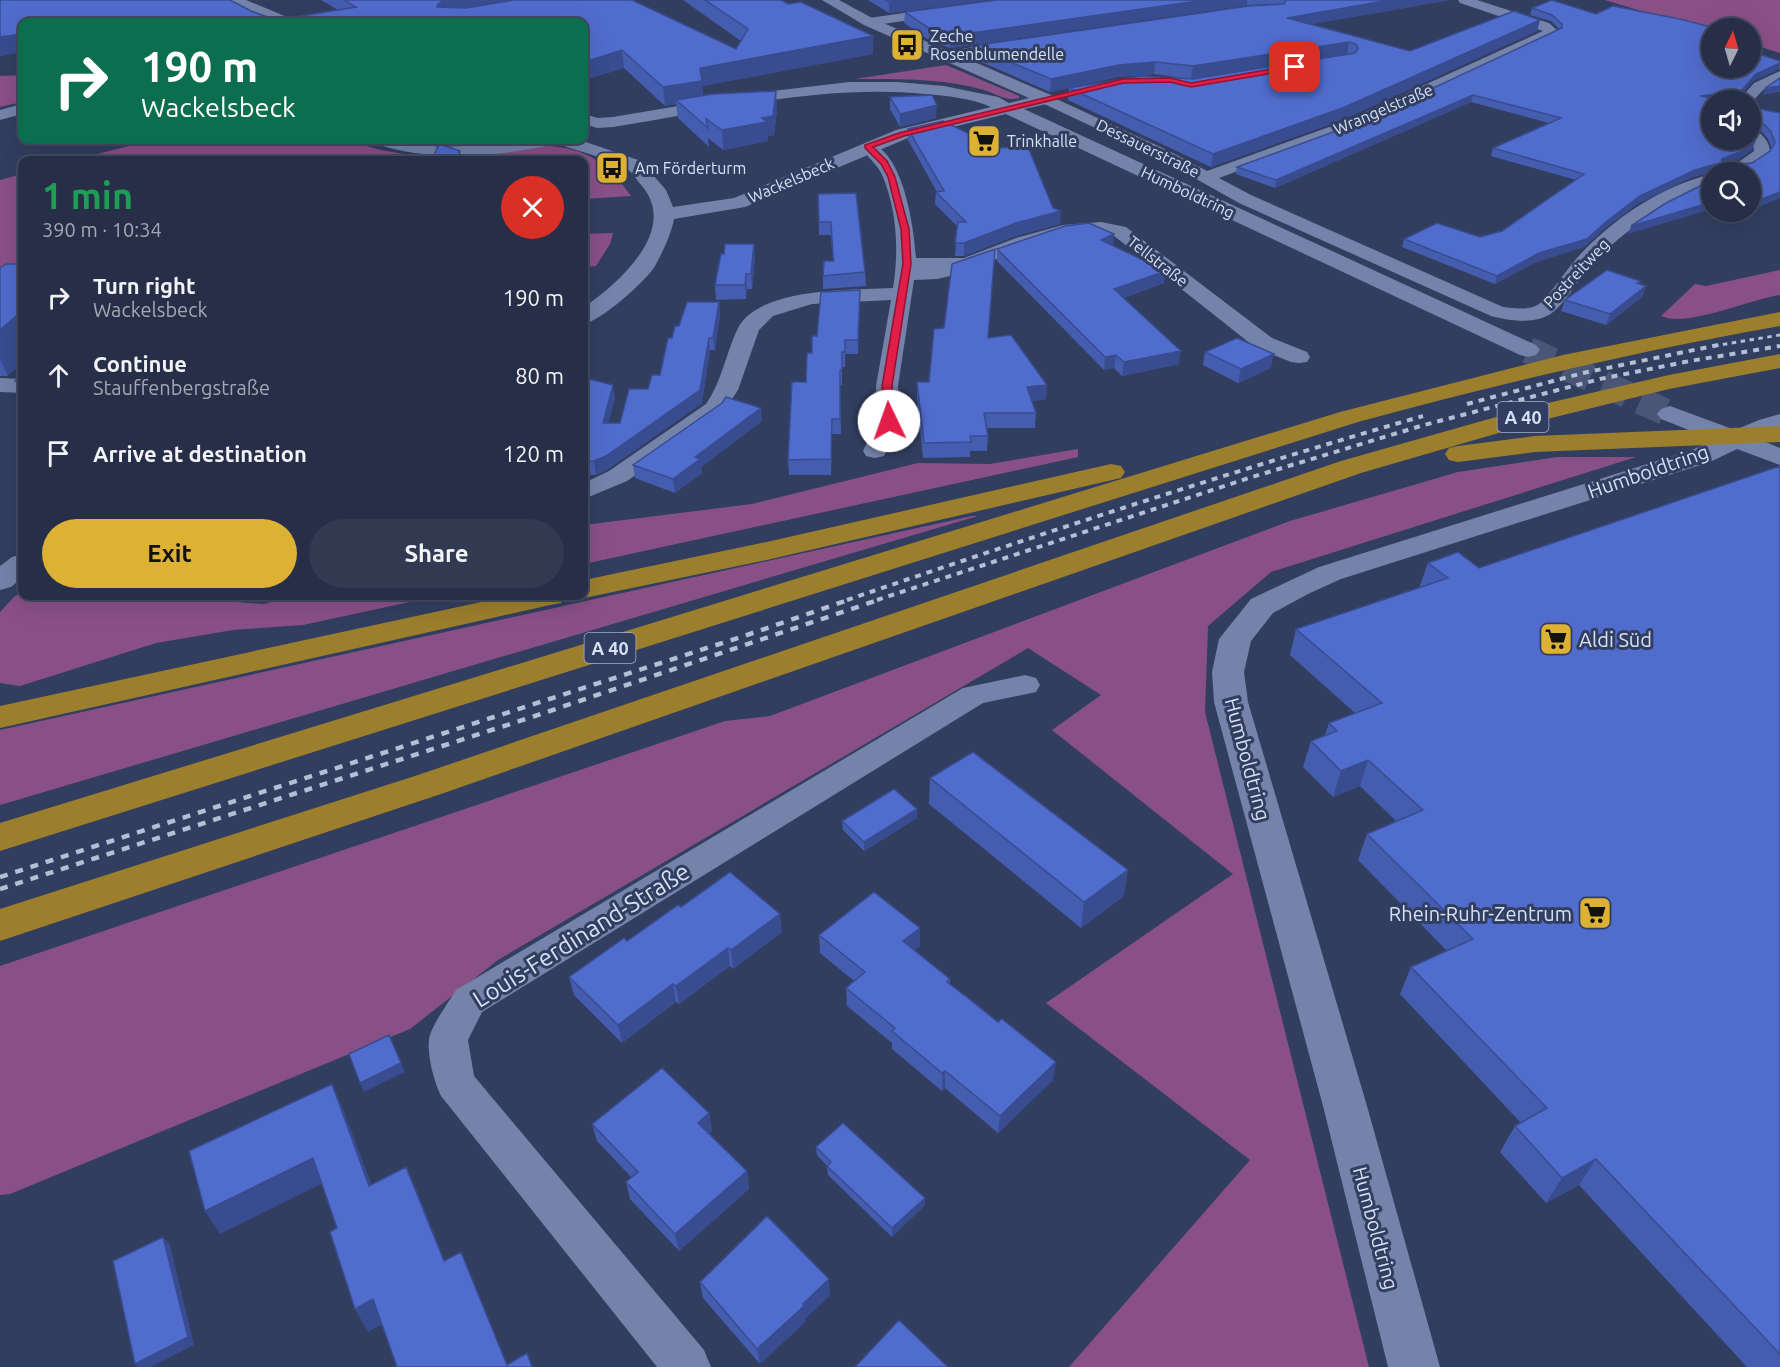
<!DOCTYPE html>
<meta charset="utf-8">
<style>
:root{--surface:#262e48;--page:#323a52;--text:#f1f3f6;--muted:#a4a8b4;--line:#424a60;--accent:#ddb133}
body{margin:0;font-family:Ubuntu,sans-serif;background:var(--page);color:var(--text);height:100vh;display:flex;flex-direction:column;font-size:22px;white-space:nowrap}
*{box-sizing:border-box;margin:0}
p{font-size:20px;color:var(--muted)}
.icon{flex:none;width:33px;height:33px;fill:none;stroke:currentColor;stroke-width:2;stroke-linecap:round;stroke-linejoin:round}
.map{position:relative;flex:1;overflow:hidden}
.side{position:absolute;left:18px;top:156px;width:570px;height:444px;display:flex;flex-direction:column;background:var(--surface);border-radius:12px;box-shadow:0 6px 24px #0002,0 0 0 2px var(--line)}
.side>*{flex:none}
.guide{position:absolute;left:18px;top:18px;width:570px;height:126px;border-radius:12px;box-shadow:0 6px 24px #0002,0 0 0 2px var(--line);background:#0b6e4f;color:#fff;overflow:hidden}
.needle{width:39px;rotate:5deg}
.tools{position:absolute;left:1701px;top:18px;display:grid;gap:12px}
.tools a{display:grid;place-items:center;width:60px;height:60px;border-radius:50%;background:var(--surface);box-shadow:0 6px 24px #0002,0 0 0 2px var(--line);font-size:30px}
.pin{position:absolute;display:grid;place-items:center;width:51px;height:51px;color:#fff;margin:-26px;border-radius:12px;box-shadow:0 3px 9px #0006}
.me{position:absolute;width:66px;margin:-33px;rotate:357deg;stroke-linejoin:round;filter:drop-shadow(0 0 4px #0008)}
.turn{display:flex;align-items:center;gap:21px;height:126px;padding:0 24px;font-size:27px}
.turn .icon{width:78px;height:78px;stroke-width:2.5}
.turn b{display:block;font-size:42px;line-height:51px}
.round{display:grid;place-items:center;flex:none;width:63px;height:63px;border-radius:32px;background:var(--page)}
.summary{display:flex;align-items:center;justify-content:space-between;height:102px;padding:0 24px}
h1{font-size:36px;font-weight:600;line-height:45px;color:#1e9e55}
.action{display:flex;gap:12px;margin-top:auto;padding:12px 24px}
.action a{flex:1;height:69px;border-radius:36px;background:var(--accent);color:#111;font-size:24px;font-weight:600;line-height:69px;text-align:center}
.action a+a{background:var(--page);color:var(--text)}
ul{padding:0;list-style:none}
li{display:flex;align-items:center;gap:18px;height:78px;padding:0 24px}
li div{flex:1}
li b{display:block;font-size:22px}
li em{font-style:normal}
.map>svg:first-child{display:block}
</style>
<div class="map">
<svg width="1780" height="1367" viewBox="0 0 1780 1367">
<rect width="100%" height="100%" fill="#323e60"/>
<path fill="#895086" d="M1605,0H1780V53L1751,44L1750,28H1712L1711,32Z
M946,65L1019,96V98C1006,102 997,94 984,90C943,78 898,79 855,79Z
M22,75V102L0,107V76Z
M153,140C173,140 177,145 198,140H350C374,151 398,152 424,158L425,160H73Z
M547,146C587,148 609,164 631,196L584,199V160H446L467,155Z
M22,174V273H0V180Z
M613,233L610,244L596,266L584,267V234Z
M1780,270V295C1750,299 1687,328 1661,316L1695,284L1706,286Z
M1078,449V457L584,564V525L752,504L918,463L990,464Z
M1557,457H1636L1271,572L1208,626L1205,712L1369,1367H1069L1250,1160L1046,1003L1233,874L1052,730L1101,695L1028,648L498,960L410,1029L10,1194L0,1195V966L725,721L770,716L1290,521L1458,472Z
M972,516H978L0,805V730Z
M22,593V596H157L263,604L296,596H438L303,625L233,630L156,643L20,686L0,683V612L15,596Z"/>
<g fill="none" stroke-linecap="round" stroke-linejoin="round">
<path stroke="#4b5676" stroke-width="27" stroke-dasharray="27 14" stroke-linecap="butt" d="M1528,350L1670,414"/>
<path fill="#7483aa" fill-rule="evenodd" d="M1458,0H1477L1549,23L1559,32L1355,128L1219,178L1251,195L1503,307C1514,308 1529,311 1539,304C1552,293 1565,271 1577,258C1611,220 1661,186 1712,174V185C1666,204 1624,228 1591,266C1579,279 1566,302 1553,312C1537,325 1509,321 1491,316L1239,203L1157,157L1040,102L1037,99L1045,94L1050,96L1169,151L1207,171L1343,122L1543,31L1460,3Z
M946,7L951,8L952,11L951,14L869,26L862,22L869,18Z
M1011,42L1018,46L1016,49L946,59L939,55L946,51Z
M1780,71V81L1764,89L1751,103L1750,100H1739L1754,83Z
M22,104V114L0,120V110Z
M1750,128C1761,131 1769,141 1770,151C1757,170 1741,172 1719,172L1721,168L1740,161L1754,151L1753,145L1747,140H1750Z
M371,140H394L440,147L483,145L526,140L554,141C548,148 533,148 524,150C472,158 424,160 373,143Z
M868,142C904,151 914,228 916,258H964L1016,238L1063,225L1101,222L1126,227L1272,338L1307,352L1310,357L1307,362L1299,363L1291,362L1256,348L1113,235L1082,233L1063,236L1029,246L959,274L937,279L914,280L898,386L901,421L884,456L875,458L866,456L863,451L877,421L876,386L891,300L812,304L773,316L759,330L738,390L722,414L627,481L584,499V483L609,471L706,404C722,381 726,353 738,328C759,287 853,290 893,288C899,252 897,211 883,177C878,164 867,157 860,147Z
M0,378L22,379V393L0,392Z
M1025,675L1036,678L1040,685L1036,692L983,703L482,1012L468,1040L474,1076L704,1350L711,1367H657L441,1096C434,1082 427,1055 429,1040C430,1027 449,1002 456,990L963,688Z"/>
<path fill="#7483aa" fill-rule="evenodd" d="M227,0H246L292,19L294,22H276L229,3Z
M822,0H839L874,19L1051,95L1053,99L1051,103L1024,109L1536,345L1540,350L1536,355L1528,357L1520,355L1006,114L908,138L745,207L674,219C671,235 663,251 655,266C645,282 602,320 584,324V307C619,283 679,230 642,186C637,180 632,172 626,168C609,158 580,152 561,145L559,140H580L641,161L666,190L673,207L734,198L896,130L991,107C972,98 946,96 925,94C820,84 716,111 613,127L597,128L584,124V114L598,118L613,117L755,93L849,82H897L944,86L998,97L1009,103L1029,98L864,25Z
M1670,406L1735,430L1759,420L1780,414V430L1758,439L1780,448V465L1737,449L1710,462L1341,579L1308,594L1273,613L1251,641L1244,672L1248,702L1367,1106L1440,1367H1388L1323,1106L1214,702L1212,672L1219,639L1251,599L1319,567L1692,450L1714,440L1661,419L1657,414L1661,409Z
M22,554V578L11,587L0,590V566L12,557Z"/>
<path fill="#9c7f2d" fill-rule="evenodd" d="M1780,312V326C1638,351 1498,384 1358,422L0,851V823L1340,412L1563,355Z
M1780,354V368L1669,389L1543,420L1361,473L441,794L0,941V909L415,776L1341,461L1535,406L1669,375Z
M1780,426V442L1535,452L1458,462L1449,460L1445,454L1449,448L1458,446L1535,436Z
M1111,464L1121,466L1125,472L1121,478L771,559L584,598L573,596H584V580L771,541Z
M509,596H565L561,603L550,605L0,728V706Z"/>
<path stroke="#b4bed5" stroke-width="3" stroke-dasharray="4.5 4.5" stroke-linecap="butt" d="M1714,346L1780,335"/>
<path stroke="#b4bed5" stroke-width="4" stroke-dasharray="6 6" stroke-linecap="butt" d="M1467,404L1583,373L1723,344
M847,600C1037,535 1229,472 1423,416
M877,600L1249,478L1424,425L1600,379L1690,361L1780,346"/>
<path stroke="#b4bed5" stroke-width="4.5" stroke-dasharray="8 8" stroke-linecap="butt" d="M0,877L744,636L851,599
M0,889L535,716L881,599"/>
</g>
<path fill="#455daf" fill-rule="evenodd" d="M0,0L251,11L276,20L338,10L321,0H632L736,49L741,41L683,0H781L873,54L702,86L703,95L777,109L774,135L768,136V141L723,150L708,138L709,147L678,118L676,104L665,106L624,68L584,80V22H22V52L0,56Z
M868,0H987L889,13Z
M997,0H1450L1312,24L1410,51L1540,20L1537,31L1342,120L1211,167L1068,100L1069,88L1190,79L1154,74L1118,77L1050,92L972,58V46L1278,4L1247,5L950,48L932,42L904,23L905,12ZM1347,54H1348L1191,79Z
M1532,8L1712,68L1750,42L1759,45L1757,52H1755L1780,61V70L1779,69L1753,81L1738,98L1720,100L1752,150L1739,159L1722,166L1752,163L1770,151L1772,149L1768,139L1762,132L1751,127L1750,107L1780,113V198L1750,210V172H1713L1692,177L1637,204L1604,229L1584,247L1536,262L1495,284L1402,247L1404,239L1480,237L1502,231L1576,180L1491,156L1493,148L1549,123L1471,102L1275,188L1236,174L1237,167L1358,123L1559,29L1551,21L1530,15Z
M890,97L936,118L900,127L890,109Z
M908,129L987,148L1060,224L1015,236L964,256H955L957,226L935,204L936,192H937L908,140Z
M818,194L865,272L866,286L823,289V276L833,261L831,235H819Z
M1723,212H1737L1725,217Z
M1113,245L1164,283L1124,298L1179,364L1122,376L1114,368L1104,370L997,261V249Z
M755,258L752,289H747L746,299L716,300L715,285Z
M0,268L8,376H0Z
M1640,281L1639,284L1646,286L1642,297L1606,325L1561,311L1565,300Z
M860,290L858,354H845V367H842V385H840L841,434H832L831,475H789L788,460L806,382L812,353L817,336Z
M719,302L720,314L715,350H710L702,403L608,469L596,475H584V399L615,398L608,423H620L660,375L672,338L679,326Z
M989,338L1046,399L1032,401L1036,413L1035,428H987L988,436L987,451H970V457L923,458L917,397V382H929Z
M1205,352L1271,368L1238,383L1203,365Z
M22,374V397L15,381Z
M762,421L701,467L702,473L675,493L635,478L633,465Z
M1780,466V1367H1747L1579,1185L1546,1203L1500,1152L1515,1126L1521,1123L1400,994L1411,967L1447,951L1358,860L1367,834L1396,821L1360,786L1333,797L1303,767L1311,741L1325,735L1329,723L1355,713L1290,655L1296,629L1419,588L1428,563L1479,568Z
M930,778L1124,896L1081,928L929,804Z
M917,818L864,851L843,830L842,821Z
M681,907L782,932L733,969L730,966L679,1004L676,1002L622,1043L574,995L569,977Z
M819,935L920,946L914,950L950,979V984L1053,1080L998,1133L945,1088L942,1091L892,1049V1043L847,1006L846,988L854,981L820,953Z
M709,1113L712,1131L709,1134L747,1171L749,1189L679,1251L630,1199L626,1182L632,1178L597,1141L592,1124Z
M816,1147L925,1198L924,1206L892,1237L828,1175L827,1166L817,1155Z
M700,1282L830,1295L805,1319V1322L760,1364L703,1298Z"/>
<path fill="#384c8f" d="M444,0H542L449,16L437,7L438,4Z
M904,0H987L889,13V2Z
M1205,0H1247V5L950,48V36Z
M1390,0H1450L1285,29L1287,18Z
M1540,20L1537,31L1342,120L1211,167L1213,154Z
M22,34V52L0,56V37Z
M873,36V54L702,86L704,99L676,100V104L665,106L663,87L700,68Z
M1349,42L1347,54L1191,79L1193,66Z
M1759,45L1757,52L1750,53V47Z
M622,50L624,68L584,80V62Z
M1155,62L1154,74L1118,77L1050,92L1051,79L1119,65Z
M1780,63L1779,69L1753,81L1738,98L1716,100L1700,96L1756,74Z
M1780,86V92L1762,95L1765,88Z
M776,91L777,109L774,135L768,136V141L723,150L722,130L762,118Z
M1473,95L1471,102L1275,188L1276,180Z
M937,105L936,118L900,127V114Z
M1755,142L1752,150L1739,159L1719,167L1722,159Z
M460,151L462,160H457Z
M1716,164L1713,172L1692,177L1637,204L1604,229L1584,247L1536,262L1495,284L1497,276L1539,253L1607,221L1640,196L1695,170Z
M1780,192V198L1750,210V204Z
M1712,202V209L1628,234L1631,226Z
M1061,211L1060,224L1015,236L964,256V243L1016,223Z
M1728,212H1737L1725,217Z
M1114,234L1113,247L1101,240Z
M754,244L755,258L752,289L751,274Z
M1166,271L1164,283L1113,302L1114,289Z
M746,274L747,289L746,299L745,285Z
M1646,286L1642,297L1606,325L1610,314Z
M860,290V304L858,354V340Z
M719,302L720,314L715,350L713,338Z
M22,311V363L8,376L0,359V330Z
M709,338L710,350L702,403L608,469L596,475L594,461Z
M1181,351L1179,364L1122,376L1124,362Z
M1274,354L1271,368L1238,383L1241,369Z
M1116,355L1114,368L1104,370L1105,357Z
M613,385L615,398L605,436L603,423Z
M1047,385L1046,399L1026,402L1027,387Z
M761,408L762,421L701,467L702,473L675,493L673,479L695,457Z
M1368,760L1360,786L1333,797L1341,771Z
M917,809V818L864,851V842Z
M1128,870L1124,896L1081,928L1084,902Z
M780,914L782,932L733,969L731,950Z
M920,928V946L903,959V941Z
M728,948L730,966L679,1004L676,986Z
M673,984L676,1002L622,1043L618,1025Z
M1056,1062L1053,1080L998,1133L1000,1116Z
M401,1063L405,1072L364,1092L360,1083Z
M945,1071V1088L942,1091V1073Z
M332,1084L343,1109L381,1210L369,1186Z
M709,1113L712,1131L701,1140L698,1123Z
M313,1158L325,1182L220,1234L205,1211Z
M1596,1159L1579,1185L1546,1203L1562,1178Z
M406,1167L417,1191L454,1284L444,1261Z
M747,1171L749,1189L679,1251L675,1234Z
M925,1198L924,1206L892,1237V1228Z
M163,1237L170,1245L194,1345L151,1367H138L135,1364Z
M461,1252L471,1275L508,1367H507Z
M829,1279L830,1295L805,1319V1322L760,1364L757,1349Z
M373,1299L386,1322L368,1332L355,1309Z"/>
<path fill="#506ccc" stroke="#384c8f" stroke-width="1.5" d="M0,0H230L251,11L276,20L356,7L344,0H444L438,4L437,7L466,8L514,0H632L736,49L748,29L705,0H781L788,4L801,2L873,36L700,68L702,81L663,87L622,50L584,62V22H22V34L0,37Z
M885,0H904L889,2Z
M997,0H1205L950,36L932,30L905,12Z
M1286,0H1390L1287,18L1410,51L1514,11L1540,20L1345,107L1213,154L1069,88L1142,76L1193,79L1355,53L1358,49L1356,44L1349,42L1193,66L1155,62L1119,65L1051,79L972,46L1249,6L1284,4Z
M1552,0L1596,14L1613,6L1680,19L1715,28H1712V68H1750V51L1780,61V63L1756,74L1741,91L1700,96L1722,100H1712V140H1750V137L1755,142L1742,151L1722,159L1721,166L1752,163L1770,151L1775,143L1771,132L1765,125L1752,119L1750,131V107L1780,113V192L1750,204V172H1717L1716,164L1695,170L1640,196L1607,221L1587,239L1539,253L1497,276L1404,239L1437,223L1480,237L1502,231L1584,174L1493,148L1561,118L1473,95L1276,180L1237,167L1358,123L1562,28V24L1552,15L1532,8Z
M1750,42L1759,45L1750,47Z
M1780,78V86L1765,88Z
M776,91L773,116L762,118L767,122L722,130L706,119L708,128L676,100L713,94Z
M932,95L937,105L900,114L890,97Z
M943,121L984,141L987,148L1028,147L1053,208L1061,211L1016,223L964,243H955L958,222H966L936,192L944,191L908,129Z
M439,144L460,151L457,160H432Z
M1712,180V202L1631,226L1666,203Z
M856,193L865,272L823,276L824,261H834L833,255L831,222H819L818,194Z
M1089,223L1114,234L1101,240L1166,271L1114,289L1181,351L1124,362L1116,355L1105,357L997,249L1065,226Z
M725,244H754L751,274H746L745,285H715L721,254H724Z
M995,249L988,338L1011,335L1047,385L1027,387L1036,413H984L988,436H970L971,442L924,443L917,382H929L934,329L944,328L952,264Z
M6,264H22V293L17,297H22V311L0,330V268Z
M1607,270L1640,281L1637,283L1646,286L1610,314L1565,300Z
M860,290L858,340H845V352H842V370H840V419H832L831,459L788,460L792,382H806L807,353H812V336H817L821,292Z
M687,302H719L713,338H709L700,390L606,456L594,461L584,462V399L589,379L613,385L603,423H620L629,389H648L652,375H660L668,338H672L675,326H679Z
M1237,338L1274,354L1241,369L1205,352Z
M22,374V382L15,381Z
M726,397L761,408L695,457L700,459L673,479L633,465L722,403Z
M1780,466V1354L1596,1159L1562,1178L1515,1126L1547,1108L1411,967L1473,939L1367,834L1423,810L1368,760L1341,771L1311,741L1337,731L1329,723L1382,703L1296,629L1448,578L1428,563L1458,552L1479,568Z
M973,752L1128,870L1084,902L930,778Z
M894,789L917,809L864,842L842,821Z
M730,872L780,914L731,950L728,948L676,986L673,984L618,1025L569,977L624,938L627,941L678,905L681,907Z
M874,892L920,928L903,941L950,979L947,982L973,1002L998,1022L1002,1019L1056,1062L1000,1116L945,1071L942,1073L892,1031L895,1028L846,988L865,972L819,935Z
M389,1035L401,1063L360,1083L349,1054Z
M662,1068L709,1113L698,1123L747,1171L675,1234L626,1182L638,1172L592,1124Z
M332,1084L369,1186L406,1167L444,1261L461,1252L507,1365L527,1353L532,1367H397L373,1299L355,1309L330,1232L337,1228L313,1158L205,1211L189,1151Z
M843,1123L925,1198L892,1228L827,1166L831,1162L816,1147Z
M767,1216L829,1279L803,1304L804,1306L757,1349L700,1282Z
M163,1237L188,1337L135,1364L113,1261Z
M899,1320L948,1367H855Z"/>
<path fill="#e11d48" stroke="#92132f" stroke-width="1.5" d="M1295,65L1297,69L1191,87L1170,82L1123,83L904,136L873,147L887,161L895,177L909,229L911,264L892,386L894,421L893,423H885L882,386L903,264L901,229L888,177L881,164L865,148V145L899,133L1123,79L1170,78L1191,83Z"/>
<defs>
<g id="bus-square" transform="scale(1.725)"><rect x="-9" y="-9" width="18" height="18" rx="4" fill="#ddb133" stroke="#323e60"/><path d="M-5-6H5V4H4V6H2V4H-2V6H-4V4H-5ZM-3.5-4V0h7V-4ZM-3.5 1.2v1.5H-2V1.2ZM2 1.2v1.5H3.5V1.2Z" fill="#111"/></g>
<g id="supermarket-square" transform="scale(1.725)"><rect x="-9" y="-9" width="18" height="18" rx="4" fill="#ddb133" stroke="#323e60"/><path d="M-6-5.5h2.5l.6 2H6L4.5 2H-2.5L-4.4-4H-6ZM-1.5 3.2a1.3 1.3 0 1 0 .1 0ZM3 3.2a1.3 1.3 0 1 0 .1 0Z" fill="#111"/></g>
</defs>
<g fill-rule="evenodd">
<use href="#bus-square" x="907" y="45"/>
<use href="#supermarket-square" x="984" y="141"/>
<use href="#bus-square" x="612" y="168"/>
<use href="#supermarket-square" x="1556" y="639"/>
<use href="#supermarket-square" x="1595" y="913"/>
</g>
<g text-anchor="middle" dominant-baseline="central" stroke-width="6" stroke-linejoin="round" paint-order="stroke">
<g font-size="16" fill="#d7e0f5" stroke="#323e60" text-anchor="start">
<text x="930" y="36">Zeche<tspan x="930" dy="18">Rosenblumendelle</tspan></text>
<text x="1007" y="141">Trinkhalle</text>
<text x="635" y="168">Am Förderturm</text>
</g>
<g font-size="16" fill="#d7e0f5" stroke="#323e60">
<text transform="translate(1383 109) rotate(-23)">Wrangelstraße</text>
<text transform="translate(1148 148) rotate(26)">Dessauerstraße</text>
<text transform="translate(791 180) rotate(-23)">Wackelsbeck</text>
<text transform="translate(1188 192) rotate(25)">Humboldtring</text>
<text transform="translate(1158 261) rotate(38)">Tellstraße</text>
<text transform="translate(1576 273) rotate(-47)">Postreitweg</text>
</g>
<g fill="#323e60" stroke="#a6afc8" stroke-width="1.5">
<rect x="1497.5" y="402" width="51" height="30" rx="4.5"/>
<rect x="584.5" y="633" width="51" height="30" rx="4.5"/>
</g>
<g font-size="18" font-weight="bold" fill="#d7e0f5">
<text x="1523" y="417">A 40</text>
<text x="610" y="648">A 40</text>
</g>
<g font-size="20" fill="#d7e0f5" stroke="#323e60">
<text transform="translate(1648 471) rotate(-19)">Humboldtring</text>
<text transform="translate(1248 759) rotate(75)">Humboldtring</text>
<text transform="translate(1376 1228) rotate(75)">Humboldtring</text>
</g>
<g font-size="20" fill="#d7e0f5" stroke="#323e60" text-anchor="start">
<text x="1579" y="639">Aldi Süd</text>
<text x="1572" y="913" text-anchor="end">Rhein-Ruhr-Zentrum</text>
</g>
<g font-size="24" fill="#d7e0f5" stroke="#323e60">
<text transform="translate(581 935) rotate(-32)">Louis-Ferdinand-Straße</text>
</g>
</g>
</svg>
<div class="tools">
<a><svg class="needle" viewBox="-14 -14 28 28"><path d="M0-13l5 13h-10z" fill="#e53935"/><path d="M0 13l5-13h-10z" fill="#a4a8b4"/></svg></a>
<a><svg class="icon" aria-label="sound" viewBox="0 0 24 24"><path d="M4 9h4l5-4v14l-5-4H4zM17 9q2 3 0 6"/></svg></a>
<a><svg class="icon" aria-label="search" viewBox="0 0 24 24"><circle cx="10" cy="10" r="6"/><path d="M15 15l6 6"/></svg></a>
</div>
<div class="pin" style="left:1295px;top:67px;background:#d93025"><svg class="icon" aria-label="arrive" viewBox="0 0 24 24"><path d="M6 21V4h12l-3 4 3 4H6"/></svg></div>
<svg class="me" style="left:889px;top:421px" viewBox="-20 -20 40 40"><circle r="19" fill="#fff"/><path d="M0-13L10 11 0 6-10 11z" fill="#e11d48"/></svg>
<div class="guide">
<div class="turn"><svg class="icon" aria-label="right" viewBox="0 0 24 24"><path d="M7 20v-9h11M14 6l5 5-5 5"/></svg><div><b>190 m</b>Wackelsbeck</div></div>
</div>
<section class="side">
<div class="summary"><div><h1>1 min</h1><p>390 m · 10:34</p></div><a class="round" style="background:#d93025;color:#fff"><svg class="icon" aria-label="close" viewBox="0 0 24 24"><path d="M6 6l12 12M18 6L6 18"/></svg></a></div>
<ul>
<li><svg class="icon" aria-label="right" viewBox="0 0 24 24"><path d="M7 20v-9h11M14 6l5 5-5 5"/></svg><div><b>Turn right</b><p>Wackelsbeck</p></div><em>190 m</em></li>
<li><svg class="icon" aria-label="ahead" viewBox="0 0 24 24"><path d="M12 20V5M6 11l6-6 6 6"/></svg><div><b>Continue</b><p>Stauffenbergstraße</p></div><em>80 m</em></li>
<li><svg class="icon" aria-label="arrive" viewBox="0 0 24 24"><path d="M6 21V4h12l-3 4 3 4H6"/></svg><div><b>Arrive at destination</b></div><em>120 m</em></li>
</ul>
<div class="action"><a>Exit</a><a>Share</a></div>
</section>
</div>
